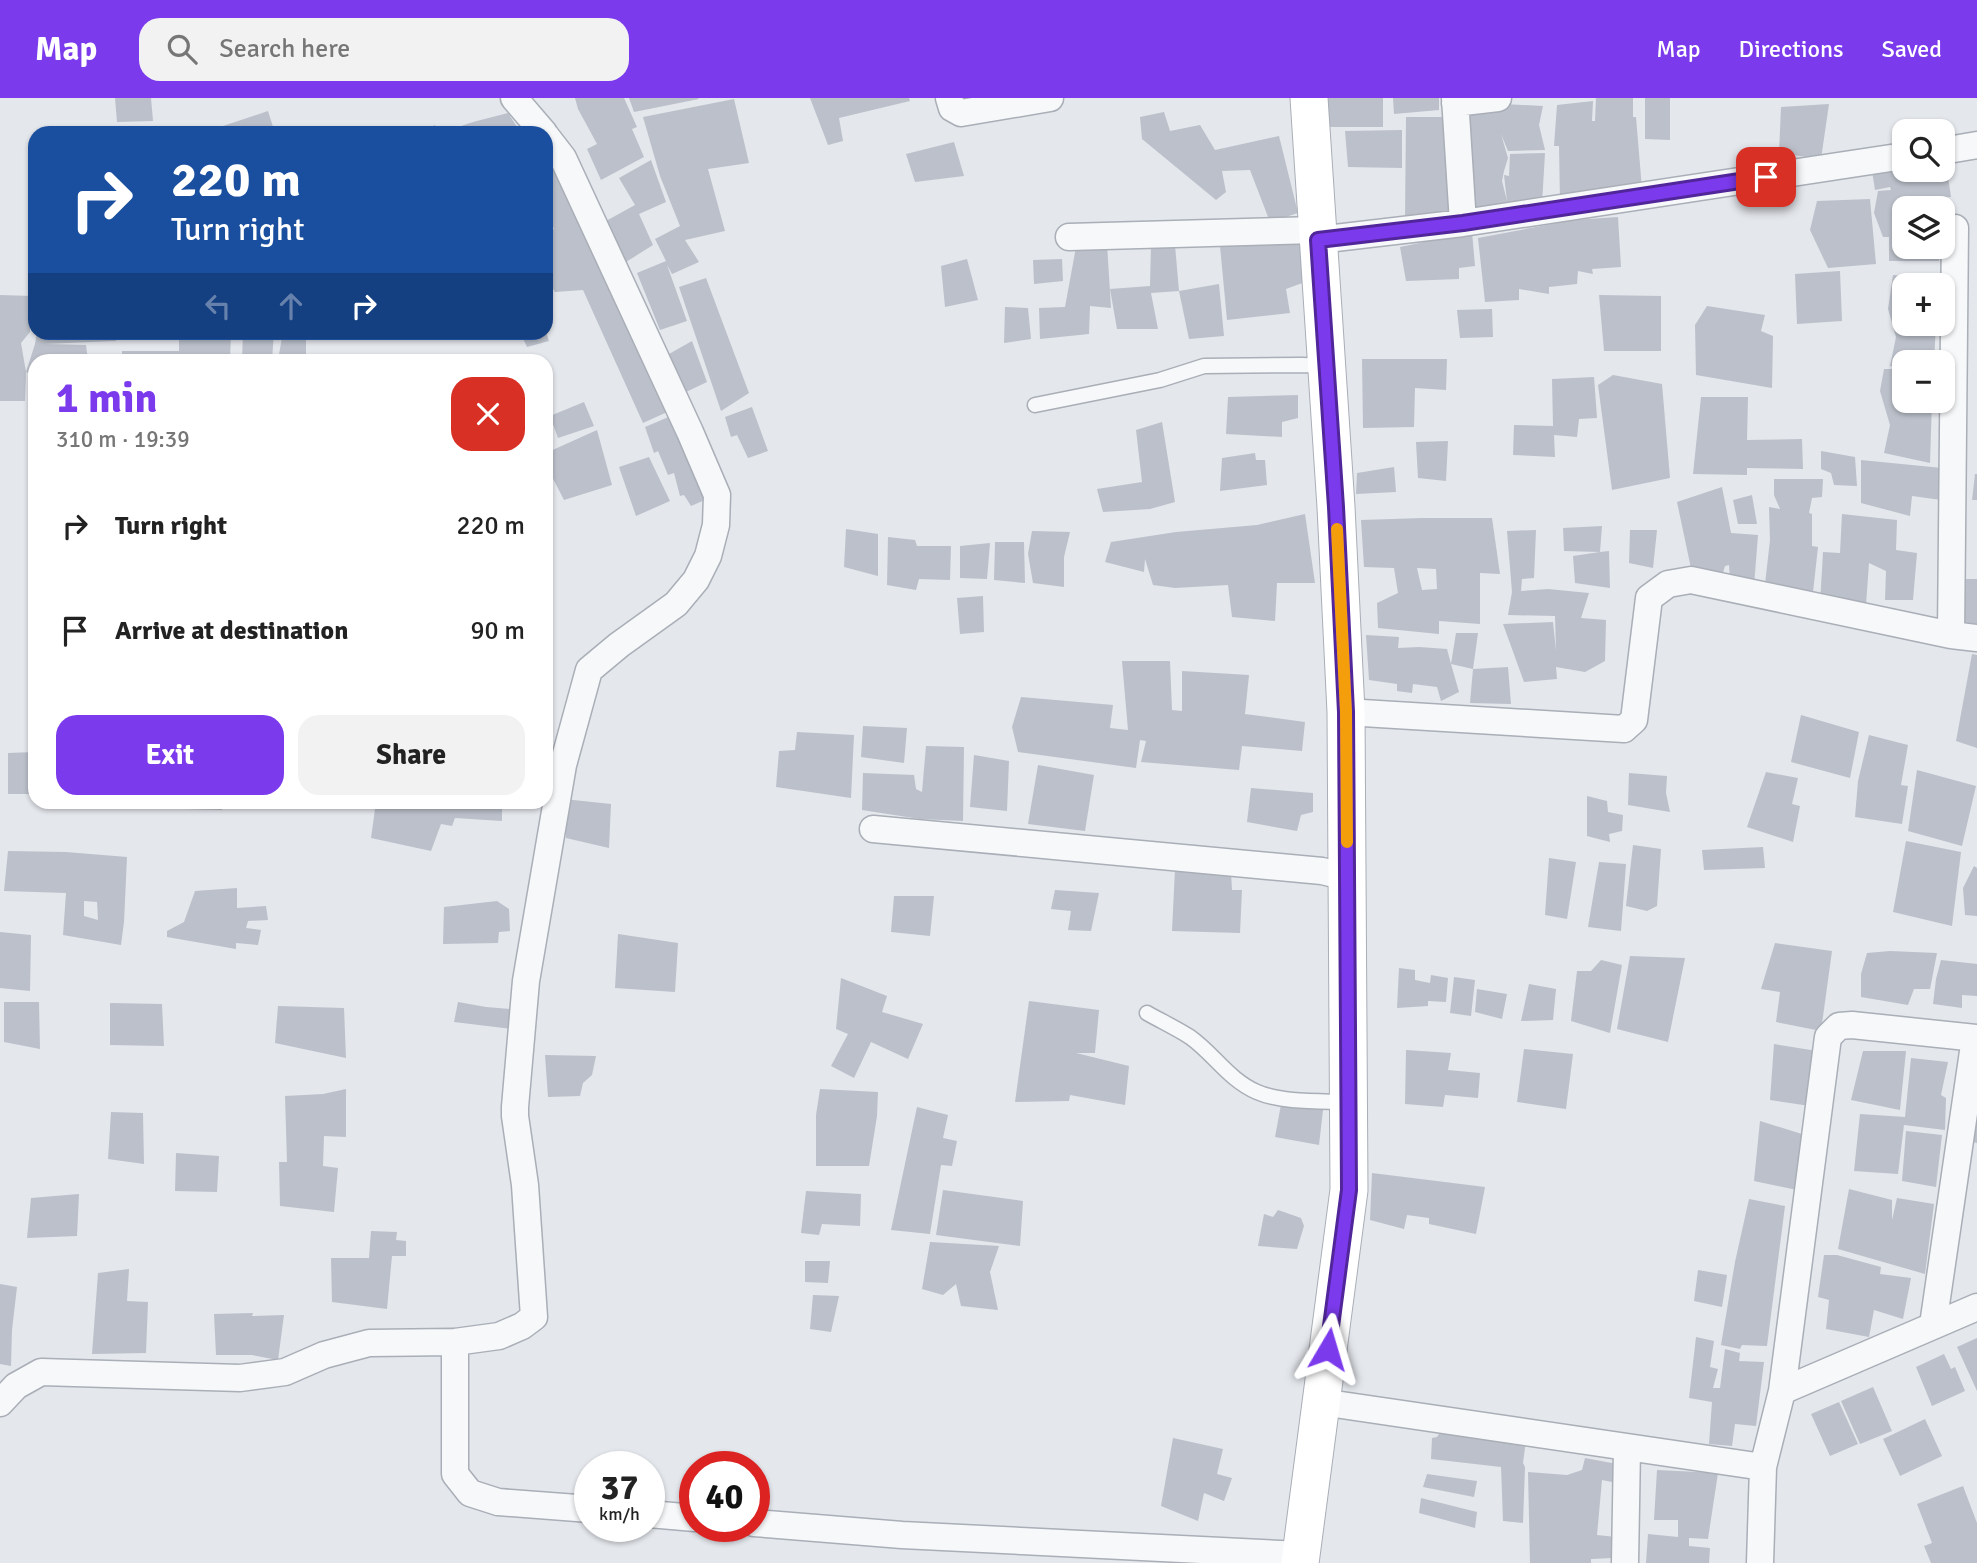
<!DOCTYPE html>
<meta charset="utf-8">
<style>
:root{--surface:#fff;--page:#f2f2f2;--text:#222;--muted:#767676;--accent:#7c3aed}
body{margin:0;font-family:Signika,sans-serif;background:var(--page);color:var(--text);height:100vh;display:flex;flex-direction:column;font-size:26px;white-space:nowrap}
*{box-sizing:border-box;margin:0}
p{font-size:23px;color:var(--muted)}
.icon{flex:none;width:38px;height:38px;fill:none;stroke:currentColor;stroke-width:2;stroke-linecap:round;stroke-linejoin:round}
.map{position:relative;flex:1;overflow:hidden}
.panel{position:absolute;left:28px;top:256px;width:525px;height:455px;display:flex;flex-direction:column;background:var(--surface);border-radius:21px;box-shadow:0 2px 5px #0004}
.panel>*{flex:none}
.guide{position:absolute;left:28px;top:28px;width:525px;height:214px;border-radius:21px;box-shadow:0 2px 5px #0004;background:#1a4fa0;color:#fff;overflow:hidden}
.buttons{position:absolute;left:1892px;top:21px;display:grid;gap:14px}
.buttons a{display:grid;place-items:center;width:63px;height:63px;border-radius:14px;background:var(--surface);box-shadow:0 2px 5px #0004;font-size:35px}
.speed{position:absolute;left:574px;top:1353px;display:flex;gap:14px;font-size:35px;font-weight:700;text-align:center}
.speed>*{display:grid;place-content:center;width:91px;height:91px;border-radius:50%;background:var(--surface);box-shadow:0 2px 5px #0004;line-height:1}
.speed small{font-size:18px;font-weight:400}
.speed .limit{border:10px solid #d22;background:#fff;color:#111}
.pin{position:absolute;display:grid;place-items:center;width:60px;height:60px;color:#fff;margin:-30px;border-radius:14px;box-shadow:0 4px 10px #0006}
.me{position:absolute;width:77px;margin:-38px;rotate:7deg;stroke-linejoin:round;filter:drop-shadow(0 0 5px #0008)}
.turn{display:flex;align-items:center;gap:24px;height:147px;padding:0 28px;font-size:32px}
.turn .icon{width:91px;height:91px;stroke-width:2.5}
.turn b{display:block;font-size:49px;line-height:60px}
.lanes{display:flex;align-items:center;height:66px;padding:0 28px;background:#0003;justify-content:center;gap:35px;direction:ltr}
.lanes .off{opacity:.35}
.round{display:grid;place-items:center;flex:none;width:74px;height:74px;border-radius:21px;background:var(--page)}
.head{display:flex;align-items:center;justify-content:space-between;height:119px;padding:0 28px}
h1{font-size:42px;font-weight:800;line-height:52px;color:var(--accent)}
.action{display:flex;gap:14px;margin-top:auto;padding:14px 28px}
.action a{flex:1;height:80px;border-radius:21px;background:var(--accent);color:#fff;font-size:28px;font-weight:800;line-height:80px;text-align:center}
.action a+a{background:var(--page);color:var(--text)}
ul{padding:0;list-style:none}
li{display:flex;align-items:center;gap:21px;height:105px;padding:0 28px}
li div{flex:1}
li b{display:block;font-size:26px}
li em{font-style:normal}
header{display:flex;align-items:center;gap:42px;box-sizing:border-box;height:98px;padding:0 35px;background:var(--accent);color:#fff}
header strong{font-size:33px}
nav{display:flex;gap:38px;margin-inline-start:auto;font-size:24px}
.search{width:490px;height:63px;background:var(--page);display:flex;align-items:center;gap:18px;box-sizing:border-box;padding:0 24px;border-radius:21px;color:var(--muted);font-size:26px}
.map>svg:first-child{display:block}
</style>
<header>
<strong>Map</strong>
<div class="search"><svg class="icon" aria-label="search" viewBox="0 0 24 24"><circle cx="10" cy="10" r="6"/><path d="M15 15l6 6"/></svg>Search here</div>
<nav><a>Map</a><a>Directions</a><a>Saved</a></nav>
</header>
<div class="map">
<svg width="1977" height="1465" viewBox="0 0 1977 1465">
<rect width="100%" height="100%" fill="#e4e7ec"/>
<path fill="#bbc0ca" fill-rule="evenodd" d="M115,0H151L153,23L117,24Z
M575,0H624L637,29L632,31L644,59L601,82L587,51L597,46L578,11Z
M629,0H698L699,1L634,14Z
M810,0H909L910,3L839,20L843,43L828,47Z
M1318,0H1383V29H1317Z
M1393,0H1439V12L1394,16Z
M1596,0H1633V19H1636L1642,91L1560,103L1559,48H1554L1557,7L1593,3L1592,23H1595Z
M1645,0H1670V42L1645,41Z
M734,1L749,65L708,71L725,133L685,142L699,164L672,176L667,167L687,223L660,232L637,175L666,163L655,141L680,128L660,78L643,19Z
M1504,6L1543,8L1539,27L1545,52L1508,53L1501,36L1508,60L1504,73L1502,83L1507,103L1504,77L1509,78L1510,56L1545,55L1542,106L1467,115L1465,11Z
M1829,6L1821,61L1779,55L1781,9Z
M268,13L275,35H219L217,30Z
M1164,14L1170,33L1200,27L1215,52L1279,38L1298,115L1270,124L1250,72L1222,73L1226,94L1216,102L1142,41L1140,19Z
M508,15L521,35H441L473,24Z
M1406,19H1447L1445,69L1452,68L1453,117L1405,120Z
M435,27L439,35H418Z
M143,29L144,35H114V33Z
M1402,32V70L1348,69L1345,33Z
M954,44L964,78L915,84L906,56Z
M552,59L676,310L643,325L583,192L555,194L546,180V135L554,131L546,113V63Z
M651,62L666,104L639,116L653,147L626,164L606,123L635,107L619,80Z
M1942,65H1946L1951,99L1896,104H1918V110H1904V149H1940L1939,163H1889V139H1883L1874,115L1878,93L1891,92L1890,89L1875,92L1872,73L1904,70V72H1942Z
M1870,101L1876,166L1828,170L1810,132L1817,103Z
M1618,119L1621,169L1592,171L1593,176L1578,173L1577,186L1549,189V196L1519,191V202L1485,204L1478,140L1573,122Z
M1472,134L1475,168L1459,170V181L1406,183L1400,149Z
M1300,141L1305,184L1286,191L1290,215L1227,222L1220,148Z
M1107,146L1111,210L1090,208L1089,236L1040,241L1039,210L1065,209L1076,149Z
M1151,147H1175L1179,193L1151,195L1158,231H1117L1110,191L1150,188Z
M967,161L978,202L945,209L941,168Z
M1062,161L1063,183L1034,186L1033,162Z
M1840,173L1842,223L1797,226L1795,176Z
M1893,177L1938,181V187H1904V226H1936L1934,264H1904V269L1890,268L1896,239L1888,211Z
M706,180L749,295L721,313L679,189Z
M1219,186L1224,238L1189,241L1179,193Z
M0,197L32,198L30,234L21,245L26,274L25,303H0Z
M1599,197L1661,198V253H1604Z
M1707,208L1765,217L1761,233L1773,238L1772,290L1696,277L1695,227Z
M1005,209L1028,210L1031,241L1004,245Z
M1492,211L1493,239L1460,240L1457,212Z
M37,234H117L116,243L44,246L86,247L88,262H35V277L26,274L35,246Z
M128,234H164V240L128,239Z
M179,234L231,236L230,262H122V253H179Z
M243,234H274L272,262H242Z
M283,234H317L316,241L306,240V262H278Z
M520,234H546L549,243L527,249Z
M692,243L707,284L686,294L669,256Z
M1362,261H1447L1446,292L1415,290L1414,329L1363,330Z
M1884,271H1904V303H1932L1930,365L1884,355L1890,327L1880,293Z
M1613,277L1662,286L1670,380L1612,392L1598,287Z
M1594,279L1597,320L1579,321L1577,339L1554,337L1555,359L1513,357L1514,327L1553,328L1552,281Z
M1298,297V320L1282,324V339L1226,336L1228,299Z
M1701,299H1748L1747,342L1802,341L1803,371L1747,370V377L1693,376Z
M584,304L594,328L558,340L550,318Z
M752,309L768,353L748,360L737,337L731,339L725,319Z
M678,315L714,398L691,408L684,397L680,398L674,375L668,377L658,353L654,355L645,329Z
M1162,324L1175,404L1150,411L1103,414L1097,391L1142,384L1136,332Z
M597,332L612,387L564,402L546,367V355Z
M1448,343L1446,383L1418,380L1416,344Z
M1821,353L1855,359L1857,388L1834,387L1831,375L1821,371Z
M1255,355L1256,362H1265L1267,387L1220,393L1222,360Z
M649,359L670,403L636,418L619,369Z
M1861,362L1942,370L1941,402L1912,398L1910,418L1861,405Z
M1394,369L1396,394L1356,396L1357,375Z
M1975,376H1977V402H1972Z
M1774,381H1823L1822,399L1812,400L1809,415L1812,416V448L1818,449L1812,503L1764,495L1770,442L1769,409L1780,411L1774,397Z
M1722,389L1731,435L1758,437L1754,488L1730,482L1729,467L1725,468L1722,478L1692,475L1677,404Z
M1752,397L1757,426H1738L1733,402Z
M1305,416L1315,485H1277L1275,523L1232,519L1228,487L1175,490L1153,487L1145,461L1144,474L1105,464L1111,444L1176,434L1257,427Z
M1842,416L1897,422L1896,452L1917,455L1913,502H1885L1886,473L1869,465L1866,507L1820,506L1823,454L1840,455Z
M1423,420H1492L1500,476L1480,475V526L1439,523V536L1378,530L1377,505L1398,495L1394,470L1364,469L1361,422ZM1417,470L1436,471L1437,491L1422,492Z
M1602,428L1600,454L1609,453L1610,490L1575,485L1573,458L1600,454L1564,453L1563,430Z
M846,431L878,436V478L844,469Z
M1536,432L1534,480L1522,481L1521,493L1548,491L1589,495L1581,520L1606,522L1605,563L1585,574L1556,569L1557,581L1524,584L1503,526L1553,524L1556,553L1555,518L1508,517L1512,494L1507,433Z
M1630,432H1657L1653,470L1629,465Z
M1032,433L1070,434L1064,459V489L1033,485L1028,456Z
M888,439L915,442L917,448H951L950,482L919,481L916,492L887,487Z
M995,444H1024L1025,485L994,482Z
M990,445L987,481L960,480V448Z
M1963,481H1977V526L1960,524Z
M983,498L984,534L960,536L957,500Z
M1456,535H1478L1473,571L1451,566L1459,594L1441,603L1437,589L1413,586L1412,595L1397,593V586L1369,582L1366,537L1399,539L1398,550L1419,549L1447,551L1451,566Z
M1972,556L1977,557V650L1956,643Z
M1122,563H1170L1172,612L1182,613V573L1249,577L1245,616L1305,624L1302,653L1242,648L1239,672L1141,664L1146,643L1140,642L1136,670L1018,654L1012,629L1021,599L1113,607L1110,630L1128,632Z
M1508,569L1511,606L1470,605L1473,571Z
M1801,617L1859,634L1850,680L1791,664Z
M863,628L907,630L904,665L861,659Z
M797,634L854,637L851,700L776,689L779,653L795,652Z
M1869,637L1908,647L1901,687L1908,688L1902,726L1855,719L1858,683Z
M926,648L964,649L963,723L920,721L862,712L863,675L914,677L916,691L922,694Z
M35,654V696H8V655Z
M974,657L1009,663L1007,713L970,709Z
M1038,667L1094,677L1085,733L1028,726Z
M1917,672L1976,688L1962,748L1908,733Z
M1766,674L1798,680L1792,706L1800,708L1793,744L1747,729Z
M1629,675L1667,678L1666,695L1670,714L1628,707Z
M1251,690L1313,695V714L1301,717L1297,733L1247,724Z
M1587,698L1607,703L1608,714L1623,717L1622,733L1609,736L1610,744L1587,738Z
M564,701L611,706L609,750L566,740Z
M184,704H222V712L183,711Z
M376,704H502V723L455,720L452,728L441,726L431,753L371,740Z
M1906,743L1961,754L1952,828L1893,814Z
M1633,747L1661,751L1657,808L1647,813L1626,808Z
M1763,749L1765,770L1704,772L1702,752Z
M8,753L66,754L127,759L124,824L121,847L63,837L66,795L4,793ZM84,803L97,804L98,822L84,818Z
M1549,760L1576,764L1567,821L1545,817Z
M1599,764L1626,766L1621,833L1588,829Z
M1974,768L1977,770V818L1965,817L1963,790Z
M1175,771L1231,774L1232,792H1242L1240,835L1172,833Z
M237,790V810L266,808L268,822L248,823L246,830L261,832L258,847L236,845V851L167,839V833L184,824L195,793Z
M1055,792L1099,795L1091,833L1068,832L1071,813L1051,811Z
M894,798H934L930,838L891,834Z
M497,803L509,811L510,833L499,834L498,845L443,846L444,809Z
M0,834L31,837L30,893L0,890Z
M618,836L678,845L675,894L615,890Z
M1775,845L1832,853L1821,933L1776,924L1780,894L1761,891Z
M1890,853L1937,855L1930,891H1914L1908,907L1861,899V876L1867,855Z
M1630,858L1685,860L1668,944L1617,931Z
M1601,862L1622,867L1610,935L1571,923L1577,873H1591Z
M1941,862L1977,866V898L1962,897V910L1933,906L1936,881Z
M1399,870L1415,872V882L1430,885L1431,877L1448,880L1446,904L1428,903V908L1397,910Z
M1454,879L1475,882L1471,918L1450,915Z
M841,880L887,898L882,914L923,926L908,961L871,944L854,980L831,968L848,936L836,931Z
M1529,886L1556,891L1553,922L1521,923Z
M1477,891L1507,896L1502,921L1475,914Z
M1029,903L1099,912L1095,955H1076L1129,968L1125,1007L1070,997L1069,1003L1015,1004Z
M4,904H39L40,951L4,944Z
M458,904L486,909L520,912V932L454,924Z
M110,905L162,906L164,948L110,947Z
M278,908L344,910L346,960L275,945Z
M1774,946L1817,953L1810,1008L1770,1002Z
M1524,951L1573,956L1566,1011L1517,1004Z
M1406,952L1451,955L1448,972L1480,975L1478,1000L1445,997L1443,1009L1405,1006Z
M1863,953H1906L1900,1012L1851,1002Z
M545,957L596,958L592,977L583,985L580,998L548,999Z
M1911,960L1948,964L1941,997L1946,1000L1945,1032L1904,1027L1898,1076L1854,1073L1860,1016L1905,1019Z
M1977,989V1045L1969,1043Z
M346,991V1039L324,1038L323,1068L338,1070L334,1114L280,1108L279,1064H287L285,998L323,996Z
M820,991L878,994L877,1018L869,1068H816V1017Z
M1282,1001L1297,1003L1296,1010L1323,1012L1319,1047L1275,1039Z
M917,1009L948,1017L943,1040L957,1043L952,1068L941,1067L930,1136L891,1132Z
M111,1014L143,1015L144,1066L108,1061Z
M1760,1023L1805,1037L1797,1092L1754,1083Z
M1906,1033L1942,1037L1936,1089L1902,1083Z
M176,1055L219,1058L217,1094L175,1093Z
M1372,1075L1485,1089L1476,1136L1429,1126V1120L1407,1117L1404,1131L1370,1122Z
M1849,1091L1892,1102V1122L1897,1100L1934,1106L1925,1176L1838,1151Z
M943,1092L1023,1103L1020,1148L936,1137Z
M806,1093L861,1096L860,1128L822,1126L819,1137L801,1135Z
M79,1096L77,1138L27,1140L31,1100Z
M1749,1101L1785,1108L1767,1248L1742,1247L1740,1251L1721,1247L1735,1164Z
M1278,1112L1301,1120L1304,1128L1297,1151L1258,1148L1264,1116L1273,1119Z
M371,1133L397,1134L396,1142L406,1143V1158H392L387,1211L332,1204L331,1160H369Z
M930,1144L999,1148L990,1174L998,1212L961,1208L956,1186L943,1197L922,1191Z
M1824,1157H1837L1881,1169L1880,1176L1911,1180L1903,1221L1874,1212L1869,1239L1826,1231L1829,1202L1818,1199Z
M805,1163H830L828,1185L805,1184Z
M129,1171L127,1203L148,1204L146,1255L92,1256L98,1175Z
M1698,1172L1727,1177L1722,1209L1694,1203Z
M0,1186L17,1189L12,1232L11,1268L0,1266Z
M813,1197L839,1198L831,1234L810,1231Z
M253,1215L252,1218L284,1217L278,1262L252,1257H216L214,1216Z
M1696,1239L1714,1243L1710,1269L1718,1271L1713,1290H1720L1725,1251L1740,1255L1739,1263L1764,1264L1756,1328L1735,1326L1732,1348L1709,1346L1712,1304L1689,1300Z
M1977,1240V1293L1957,1249Z
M1944,1256L1951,1271L1955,1269L1965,1293L1932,1308L1916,1269Z
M1873,1289L1892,1333L1860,1346L1841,1303Z
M1839,1304L1858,1346L1830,1358L1811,1316Z
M1925,1321L1942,1358L1900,1378L1883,1341Z
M1442,1331L1526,1342L1523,1365L1525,1369L1523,1425L1503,1423L1501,1369L1431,1361L1432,1340L1437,1339Z
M1173,1340L1223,1351L1217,1376L1232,1380L1224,1403L1204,1395L1198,1423L1161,1408Z
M1585,1360L1617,1366L1612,1384L1602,1382L1597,1437L1616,1439L1612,1460L1591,1461V1465H1530L1528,1374L1567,1377L1582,1372Z
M1657,1372L1718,1375L1708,1441L1689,1440V1448L1710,1450L1709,1465H1646L1648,1436L1678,1439V1422H1654Z
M1427,1376L1477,1383L1474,1399L1423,1389Z
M1963,1388L1977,1425V1465H1931L1924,1448L1932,1445L1917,1406Z
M1421,1400L1477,1414L1475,1430L1419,1415Z"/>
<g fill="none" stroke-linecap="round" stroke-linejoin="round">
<g stroke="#a9aeb7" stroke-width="17">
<path id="lane" d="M1035,307L1160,282L1204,268L1302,267L1326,268
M1147,915C1161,923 1176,930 1190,939C1214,956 1229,982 1257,994C1282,1005 1321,1003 1348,1004"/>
</g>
<g stroke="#a9aeb7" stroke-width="29">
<path id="street" d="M514,0L544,35
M949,0L952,10L961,15L1050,0
M1455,0L1463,125
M1455,5L1498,0
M1942,53L1977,47
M1069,139L1317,132
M1318,142L1463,125L1904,58
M1951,537L1955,130
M1346,614L1624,631L1634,622L1649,500L1668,486L1691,482L1951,537L1977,540
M873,731L1322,773L1347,779
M1933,1227L1975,940
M455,1244V1376L470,1395L498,1404L590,1411
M1782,1293L1977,1209
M1321,1304L1763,1369
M0,1305L16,1288L41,1274L240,1280L285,1274L324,1257L369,1245L455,1244L499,1238L522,1228L534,1219L525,1087L515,1018V1009L526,883L563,667L589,572L619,547L676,506L696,482L708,458L716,427L717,397L690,334L563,60L546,38
M649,1416L695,1420
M754,1425L902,1437L1301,1457
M1625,1465L1627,1350
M1760,1465L1763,1369L1782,1293L1828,939L1839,928L1852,927L1977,940"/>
</g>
<g stroke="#a9aeb7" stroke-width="39">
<path id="secondary" d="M1300,1465L1349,1092L1346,614L1336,409L1309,0"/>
</g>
<use href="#lane" stroke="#f7f8fa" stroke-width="14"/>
<use href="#street" stroke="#f7f8fa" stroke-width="26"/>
<use href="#secondary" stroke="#fff" stroke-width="37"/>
</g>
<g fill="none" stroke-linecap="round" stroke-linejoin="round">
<g stroke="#51269a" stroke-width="18">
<path id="route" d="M1328,1251L1349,1092L1346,614L1336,409L1318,142L1463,125L1766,79"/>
</g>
<use href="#route" stroke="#7c3aed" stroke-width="12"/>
<path stroke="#f59e0b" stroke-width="12" d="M1337,431L1346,614L1347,744"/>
</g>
</svg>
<div class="buttons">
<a><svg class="icon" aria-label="search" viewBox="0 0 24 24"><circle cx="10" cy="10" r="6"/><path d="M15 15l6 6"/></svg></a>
<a><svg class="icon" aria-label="layers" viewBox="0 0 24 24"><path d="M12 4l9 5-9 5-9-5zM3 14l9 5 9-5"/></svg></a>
<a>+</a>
<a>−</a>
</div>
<div class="speed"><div>37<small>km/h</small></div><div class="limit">40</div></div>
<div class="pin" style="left:1766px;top:79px;background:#d93025"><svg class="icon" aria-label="arrive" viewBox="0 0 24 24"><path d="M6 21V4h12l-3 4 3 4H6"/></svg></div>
<svg class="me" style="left:1328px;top:1251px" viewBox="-20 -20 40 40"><path d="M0-17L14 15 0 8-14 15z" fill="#7c3aed" stroke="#fff" stroke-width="4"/></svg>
<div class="guide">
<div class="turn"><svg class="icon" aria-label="right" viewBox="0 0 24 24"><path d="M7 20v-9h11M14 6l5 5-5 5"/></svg><div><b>220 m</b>Turn right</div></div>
<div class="lanes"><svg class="icon off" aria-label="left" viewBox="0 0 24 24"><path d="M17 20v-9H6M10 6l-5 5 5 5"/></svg><svg class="icon off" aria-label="ahead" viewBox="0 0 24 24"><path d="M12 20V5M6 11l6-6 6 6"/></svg><svg class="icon" aria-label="right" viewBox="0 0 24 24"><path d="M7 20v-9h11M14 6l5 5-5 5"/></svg></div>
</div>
<section class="panel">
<div class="head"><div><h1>1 min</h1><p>310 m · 19:39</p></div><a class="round" style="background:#d93025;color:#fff"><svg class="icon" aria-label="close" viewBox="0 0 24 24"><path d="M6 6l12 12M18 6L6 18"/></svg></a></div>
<ul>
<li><svg class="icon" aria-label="right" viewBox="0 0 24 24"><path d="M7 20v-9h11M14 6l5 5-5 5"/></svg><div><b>Turn right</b></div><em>220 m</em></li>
<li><svg class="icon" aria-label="arrive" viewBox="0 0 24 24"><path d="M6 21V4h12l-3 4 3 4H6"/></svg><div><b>Arrive at destination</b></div><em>90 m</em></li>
</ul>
<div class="action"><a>Exit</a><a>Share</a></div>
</section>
</div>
